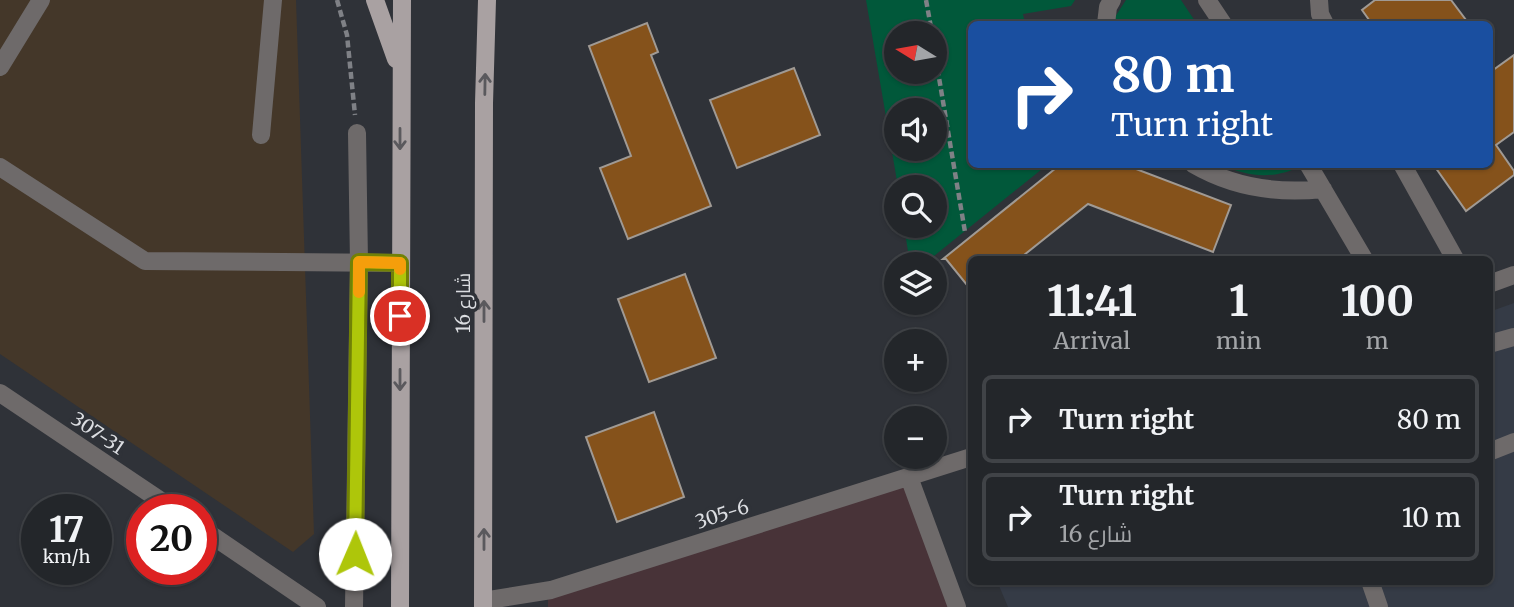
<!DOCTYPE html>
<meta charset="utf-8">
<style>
:root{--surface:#23262a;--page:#2f3236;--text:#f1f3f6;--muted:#a3a5a8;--line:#404347}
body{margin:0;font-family:Merriweather,Cairo,serif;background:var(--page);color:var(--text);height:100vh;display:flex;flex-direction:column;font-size:26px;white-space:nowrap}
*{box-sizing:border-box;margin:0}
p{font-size:23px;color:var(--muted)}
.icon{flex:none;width:38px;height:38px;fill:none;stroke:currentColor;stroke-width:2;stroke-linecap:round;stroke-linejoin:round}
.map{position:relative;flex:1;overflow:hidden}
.details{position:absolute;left:968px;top:256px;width:525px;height:329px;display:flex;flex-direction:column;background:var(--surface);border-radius:10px;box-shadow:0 2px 5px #0004,0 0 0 2px var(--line)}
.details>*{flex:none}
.hud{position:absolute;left:968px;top:21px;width:525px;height:147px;border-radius:10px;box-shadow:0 2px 5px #0004,0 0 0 2px var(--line);background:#1a4fa0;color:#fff;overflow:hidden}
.needle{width:46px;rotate:281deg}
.tools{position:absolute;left:884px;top:21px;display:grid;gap:14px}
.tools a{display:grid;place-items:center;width:63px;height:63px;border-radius:50%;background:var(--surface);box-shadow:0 2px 5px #0004,0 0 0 2px var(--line);font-size:35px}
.speed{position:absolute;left:21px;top:494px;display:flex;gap:14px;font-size:35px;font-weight:700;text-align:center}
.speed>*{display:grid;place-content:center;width:91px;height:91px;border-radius:50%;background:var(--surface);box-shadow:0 2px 5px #0004,0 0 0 2px var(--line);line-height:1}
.speed small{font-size:18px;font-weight:400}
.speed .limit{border:10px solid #d22;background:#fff;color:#111}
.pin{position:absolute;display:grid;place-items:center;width:60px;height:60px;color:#fff;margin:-30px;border:4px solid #fff;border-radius:50%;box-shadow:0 2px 7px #0007}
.me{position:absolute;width:77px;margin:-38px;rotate:1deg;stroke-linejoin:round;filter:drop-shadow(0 0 5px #0008)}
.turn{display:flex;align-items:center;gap:24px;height:147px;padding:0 28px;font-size:32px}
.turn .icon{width:91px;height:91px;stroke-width:2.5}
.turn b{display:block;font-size:49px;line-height:60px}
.eta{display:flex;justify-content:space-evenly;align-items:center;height:119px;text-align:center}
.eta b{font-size:42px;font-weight:700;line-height:49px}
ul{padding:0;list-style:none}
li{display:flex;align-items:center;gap:21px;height:88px;margin:0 14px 10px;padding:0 14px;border:4px solid var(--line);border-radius:10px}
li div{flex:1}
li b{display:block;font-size:26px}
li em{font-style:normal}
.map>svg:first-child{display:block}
</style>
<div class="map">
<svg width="1514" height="607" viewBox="0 0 1514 607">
<rect width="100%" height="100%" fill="#2f3238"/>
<path fill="#483338" d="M909,477L957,607H548V592Z"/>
<path fill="#353b46" d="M1514,303V607H1008L997,581H1489V312Z"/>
<path fill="#443729" d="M0,0H296L314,534L293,552L0,354Z"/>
<path fill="#01583a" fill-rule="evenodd" d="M866,0H1075L1071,6L1023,14L1025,24H971V164L1047,165L924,264H910L904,226H934V187H898ZM896,33H934V72H896ZM896,110H934V149H896Z
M1126,0H1181L1197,24H1116L1115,17Z
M1223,165H1288L1292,170C1268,179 1246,176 1223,165Z"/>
<path fill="#85521b" stroke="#a09a94" stroke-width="2" d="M1375,0H1451L1469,24H1372L1362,10Z
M647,23L658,52L651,55L711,206L628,239L600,168L631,156L589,46Z
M1514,55V132L1496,145L1514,171V175L1466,211L1433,164H1489V73Z
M794,68L820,135L737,168L710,100Z
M1061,164H1123L1231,205L1213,252L1088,204L1019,259H971V290L946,259H943Z
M685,274L716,358L649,382L618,299Z
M654,412L684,497L617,522L586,437Z"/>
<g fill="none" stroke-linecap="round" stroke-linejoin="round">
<path stroke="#7f8186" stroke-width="4.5" stroke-dasharray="7 3.5" stroke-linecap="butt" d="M337,0L347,35L355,115
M926,0L932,33
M934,48L965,232"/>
<path stroke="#6e6a6a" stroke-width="18" d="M1207,0L1223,24
M1319,0L1320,14L1325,24
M1106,24L1108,7L1112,0
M0,67L41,0
M261,135L273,0
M1193,164C1234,188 1277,194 1323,189
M1308,164L1364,259
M1402,164L1455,259
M0,167L145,261L400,263
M1489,284L1514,275
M1489,344L1514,337
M0,393L173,509
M1489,452L1514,442
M909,477L957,607
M201,528L317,607
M1370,581L1379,607
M483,601L551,590L971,457
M354,607L359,262L357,133"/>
<path stroke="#a9a1a2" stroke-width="18" d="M375,0L396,59
M400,607L402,0
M483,607L484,103L487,0"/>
</g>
<defs><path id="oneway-shaft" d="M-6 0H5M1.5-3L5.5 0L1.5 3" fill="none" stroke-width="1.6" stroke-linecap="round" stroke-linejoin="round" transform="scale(1.75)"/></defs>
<g stroke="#5a595d">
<use href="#oneway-shaft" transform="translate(485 84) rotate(-89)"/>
<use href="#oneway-shaft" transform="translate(400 139) rotate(90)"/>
<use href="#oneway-shaft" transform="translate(484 311) rotate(-90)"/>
<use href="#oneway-shaft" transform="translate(400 380) rotate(90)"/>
<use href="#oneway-shaft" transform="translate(484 539) rotate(-90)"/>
</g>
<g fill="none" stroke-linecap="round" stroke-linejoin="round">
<g stroke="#718106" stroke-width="18">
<path id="route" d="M355,554L359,262L400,263V316"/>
</g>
<use href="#route" stroke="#aec60a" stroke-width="12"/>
<path stroke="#f59e0b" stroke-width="12" d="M359,292V262L400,263V269"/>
</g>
<g text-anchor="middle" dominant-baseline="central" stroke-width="7" stroke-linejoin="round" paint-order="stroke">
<g font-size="19" fill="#dbdde1" stroke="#2f3238">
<text transform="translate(463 303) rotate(-90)">شارع 16</text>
<text transform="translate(98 433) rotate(34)">307-31</text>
<text transform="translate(722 514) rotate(-18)">305-6</text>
</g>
</g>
</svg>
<div class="tools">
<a><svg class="needle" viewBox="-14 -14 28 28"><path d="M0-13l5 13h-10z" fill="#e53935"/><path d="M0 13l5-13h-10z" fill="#a3a5a8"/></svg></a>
<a><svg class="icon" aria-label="sound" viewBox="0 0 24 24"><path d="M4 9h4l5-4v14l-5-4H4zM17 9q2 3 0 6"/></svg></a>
<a><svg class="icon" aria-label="search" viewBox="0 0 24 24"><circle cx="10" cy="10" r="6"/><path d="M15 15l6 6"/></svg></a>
<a><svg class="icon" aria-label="layers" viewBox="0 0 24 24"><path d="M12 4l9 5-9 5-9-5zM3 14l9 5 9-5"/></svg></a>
<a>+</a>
<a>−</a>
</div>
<div class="speed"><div>17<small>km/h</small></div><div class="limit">20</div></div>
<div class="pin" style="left:400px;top:316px;background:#d93025"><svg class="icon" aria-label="arrive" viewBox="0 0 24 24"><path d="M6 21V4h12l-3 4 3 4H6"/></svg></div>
<svg class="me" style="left:355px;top:554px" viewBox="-20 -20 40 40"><circle r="19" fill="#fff"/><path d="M0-13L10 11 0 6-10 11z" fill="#aec60a"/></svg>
<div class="hud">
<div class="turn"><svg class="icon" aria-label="right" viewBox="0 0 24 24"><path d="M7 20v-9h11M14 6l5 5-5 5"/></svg><div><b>80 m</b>Turn right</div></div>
</div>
<section class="details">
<div class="eta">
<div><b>11:41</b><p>Arrival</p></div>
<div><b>1</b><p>min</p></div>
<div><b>100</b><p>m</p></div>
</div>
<ul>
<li><svg class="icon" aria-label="right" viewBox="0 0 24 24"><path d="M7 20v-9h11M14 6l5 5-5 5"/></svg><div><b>Turn right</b></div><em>80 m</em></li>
<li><svg class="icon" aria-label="right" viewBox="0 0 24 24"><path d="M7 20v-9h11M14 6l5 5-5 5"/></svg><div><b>Turn right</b><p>شارع 16</p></div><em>10 m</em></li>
</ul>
</section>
</div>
